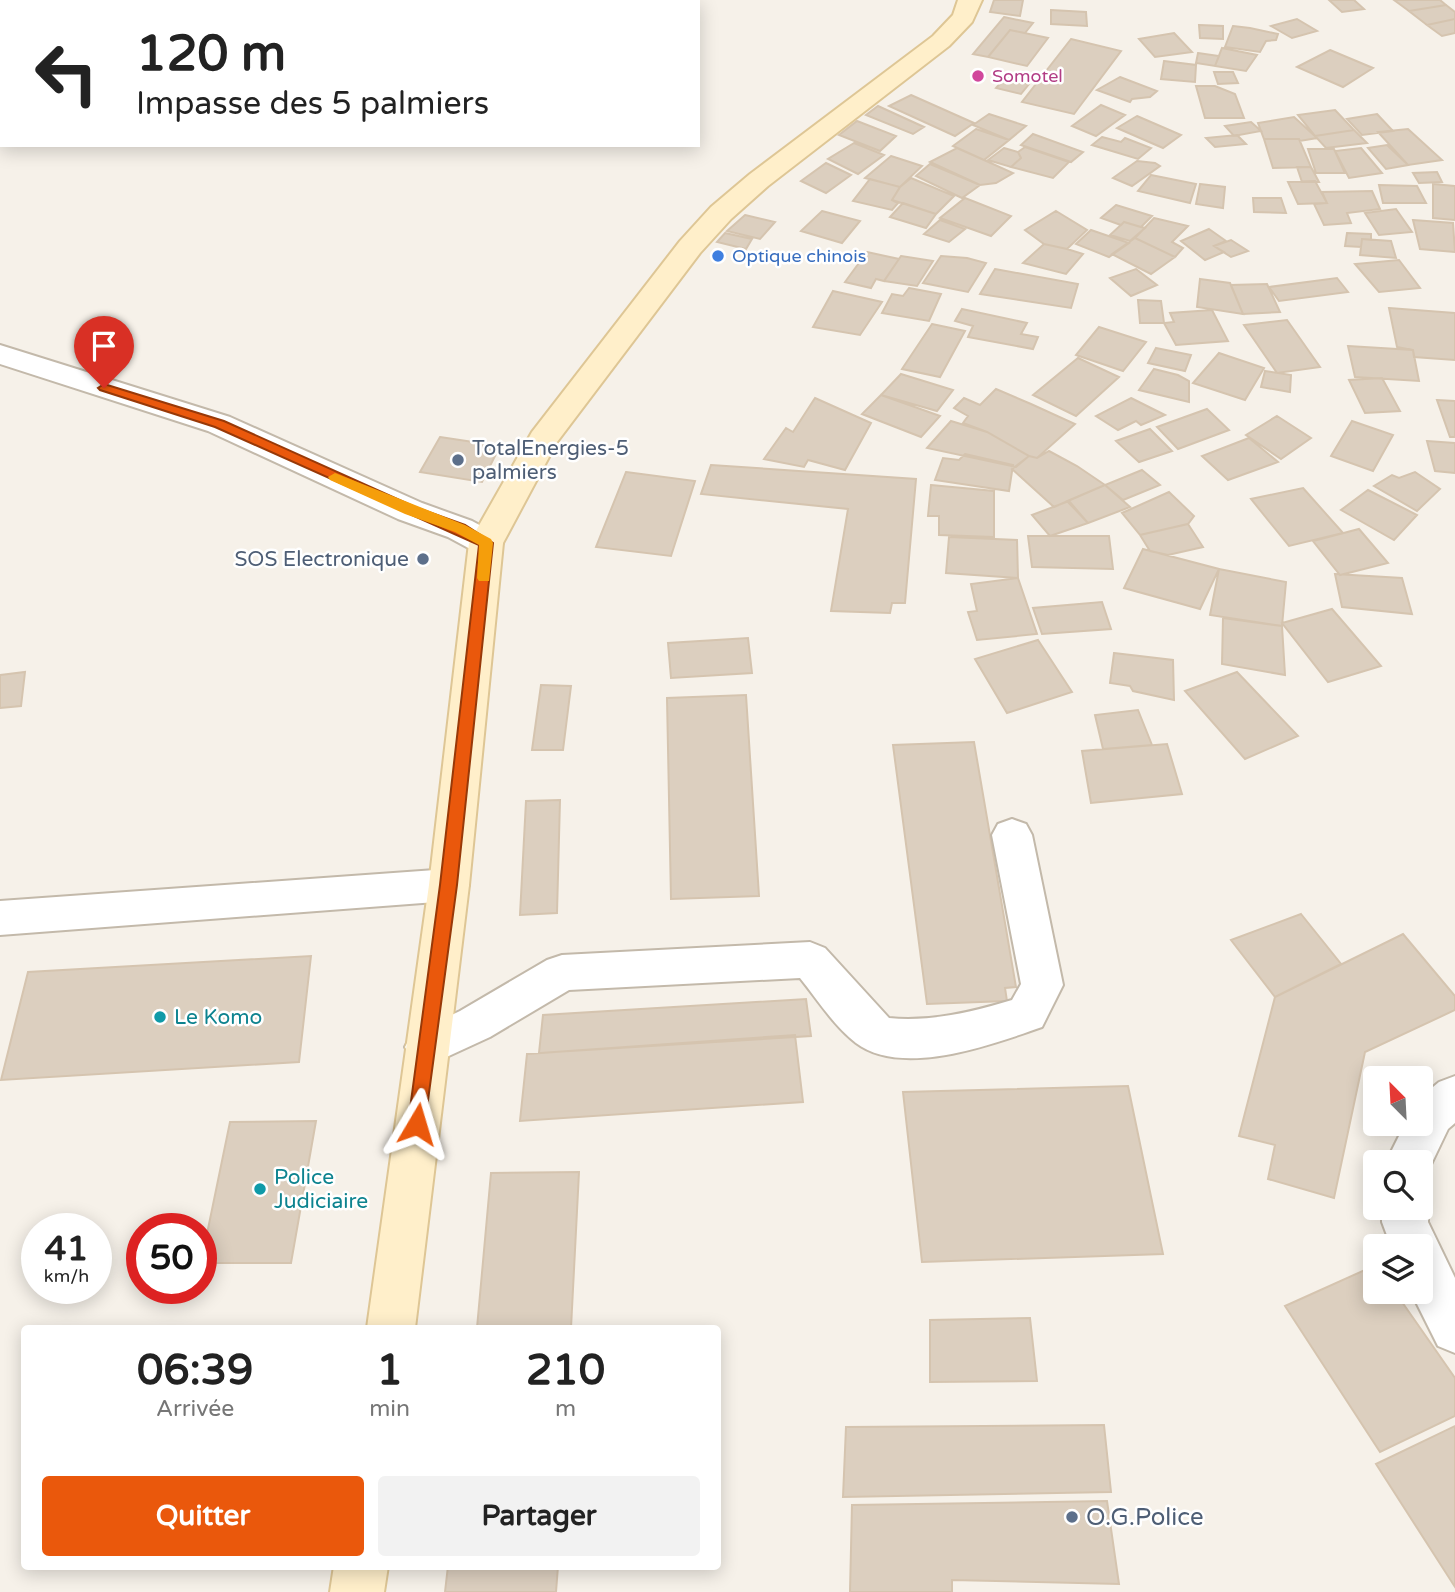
<!DOCTYPE html>
<html lang="fr">
<meta charset="utf-8">
<style>
:root{--surface:#fff;--page:#f2f2f2;--text:#222;--muted:#767676;--accent:#ea580c}
body{margin:0;font-family:"Varela Round",sans-serif;background:var(--page);color:var(--text);height:100vh;display:flex;flex-direction:column;font-size:26px;white-space:nowrap}
*{box-sizing:border-box;margin:0}
p{font-size:23px;color:var(--muted)}
.icon{flex:none;width:38px;height:38px;fill:none;stroke:currentColor;stroke-width:2;stroke-linecap:round;stroke-linejoin:round}
.map{position:relative;flex:1;overflow:hidden}
.drawer{position:absolute;left:21px;top:1325px;width:700px;height:245px;display:flex;flex-direction:column;background:var(--surface);border-radius:7px;box-shadow:0 4px 18px #0003}
.drawer>*{flex:none}
.banner{position:absolute;left:0px;top:0px;width:700px;height:147px;box-shadow:0 4px 18px #0003;background:#fff;color:var(--text);overflow:hidden}
.needle{width:46px;rotate:336deg}
.controls{position:absolute;left:1363px;top:1066px;display:grid;gap:14px}
.controls a{display:grid;place-items:center;width:70px;height:70px;border-radius:7px;background:var(--surface);box-shadow:0 4px 18px #0003;font-size:35px}
.speed{position:absolute;left:21px;top:1213px;display:flex;gap:14px;font-size:35px;font-weight:700;text-align:center}
.speed>*{display:grid;place-content:center;width:91px;height:91px;border-radius:50%;background:var(--surface);box-shadow:0 4px 18px #0003;line-height:1}
.speed small{font-size:18px;font-weight:400}
.speed .limit{border:10px solid #d22;background:#fff;color:#111}
.pin{position:absolute;display:grid;place-items:center;width:60px;height:60px;color:#fff;margin:-72px -30px;border-radius:50% 50% 50% 0;rotate:-45deg;box-shadow:0 0 7px #0007}
.pin .icon{rotate:45deg}
.me{position:absolute;width:77px;margin:-38px;rotate:7deg;stroke-linejoin:round;filter:drop-shadow(0 0 5px #0008)}
.turn{display:flex;align-items:center;gap:24px;height:147px;padding:0 21px;font-size:32px}
.turn .icon{width:91px;height:91px;stroke-width:2.5}
.turn b{display:block;font-size:49px;line-height:60px}
.eta{display:flex;justify-content:space-evenly;align-items:center;height:119px;text-align:center}
.eta b{font-size:42px;font-weight:800;line-height:49px}
.primary-button{display:flex;gap:14px;margin-top:auto;padding:14px 21px}
.primary-button a{flex:1;height:80px;border-radius:7px;background:var(--accent);color:#fff;font-size:28px;font-weight:800;line-height:80px;text-align:center}
.primary-button a+a{background:var(--page);color:var(--text)}
.map>svg:first-child{display:block}
</style>
<div class="map">
<svg width="1455" height="1592" viewBox="0 0 1455 1592">
<rect width="100%" height="100%" fill="#f6f1e9"/>
<path fill="#dccfbf" stroke="#d5c4af" stroke-width="2" d="M994,0H1023L1020,16L990,12Z
M1329,0H1354L1364,9L1342,12Z
M1394,0H1440L1446,5L1409,11Z
M1446,5L1455,12V19L1427,25L1409,11Z
M1051,10L1086,12L1087,26L1051,24Z
M1004,17L1033,23L1025,33L1010,30L988,57L973,54Z
M1297,19L1317,31L1292,38L1271,26Z
M1455,19V33L1442,36L1427,25Z
M1199,25L1223,26V39L1200,38Z
M1233,26L1250,28L1278,34L1276,40L1266,41L1260,52L1225,47Z
M1010,30L1048,38L1027,66L988,57Z
M1174,33L1192,52L1155,57L1139,39Z
M1071,39L1121,51L1074,114L1022,102Z
M1222,48L1257,55L1246,71L1215,66Z
M1330,50L1373,68L1343,87L1297,67Z
M1198,53L1219,56L1215,66L1196,63Z
M1164,61L1196,65L1195,82L1161,79Z
M1214,72H1233L1238,83L1218,84Z
M1120,77L1157,91L1150,97L1132,99L1130,102L1097,90Z
M1005,78L1029,84L1021,94L996,88Z
M1196,86H1215L1235,94L1244,118H1205Z
M911,95L974,123L955,136L889,106Z
M1101,105L1125,115L1096,136L1072,126Z
M878,106L924,127L913,134L866,115Z
M1335,110L1354,130L1315,136L1298,115Z
M989,114L1026,126L1009,140L973,125Z
M1377,114L1393,131L1362,135L1347,119Z
M1137,116L1181,135L1163,148L1117,128Z
M1294,117L1317,138L1300,141L1299,139H1264L1258,123Z
M857,121L896,136L880,151L839,135Z
M1251,122L1261,131L1234,136L1225,126Z
M976,129L1009,140L984,160L953,146Z
M1408,129L1442,160L1408,165L1378,132Z
M1354,130L1367,143L1326,148L1315,136Z
M1033,134L1083,152L1071,162L1021,145Z
M1237,135L1246,144L1215,147L1206,138Z
M1102,137L1121,142L1125,138L1151,148L1138,159L1092,145Z
M1264,139H1299L1311,167L1273,168Z
M854,143L884,155L858,174L828,159Z
M1387,145L1408,165L1386,169L1368,148Z
M1025,147L1069,162L1053,178L1011,167L1021,158L1018,152Z
M957,148L984,160L1013,173L996,183L980,185L930,162Z
M1004,148L1018,152L1021,158L1011,167L988,160Z
M1361,148L1382,173L1349,178L1335,151Z
M1308,149H1334L1345,173H1316Z
M891,156L922,166L900,187L865,178Z
M1137,161L1155,163L1160,166L1132,186L1113,178Z
M826,163L851,175L826,193L801,181Z
M930,164L980,185L962,198L916,176Z
M1297,167H1311L1319,182H1302Z
M1437,172L1442,182L1419,183L1413,173Z
M1151,175L1196,184L1190,203L1138,191Z
M911,178L954,196L936,214L892,200L900,187Z
M870,179L900,187L892,200L898,203L892,210L853,201Z
M1315,181L1327,203L1298,204L1288,182Z
M1200,184L1225,187L1223,208L1196,204Z
M1433,184L1455,186V220L1433,218Z
M1379,185L1417,186L1426,203H1383Z
M1372,191L1380,209L1347,213L1351,223L1324,225L1314,204L1327,203L1322,192Z
M965,198L1011,216L991,236L940,218Z
M1253,198H1281L1286,213L1254,212Z
M903,203L936,214L926,228L890,217Z
M1116,205L1152,216L1141,227L1124,222L1121,225L1101,218Z
M1396,209L1412,232L1379,235L1365,213Z
M822,211L860,221L842,243L801,231Z
M1056,211L1087,230L1067,249L1044,244L1025,230Z
M745,215L775,222L760,239L727,231Z
M1154,218L1188,226L1172,242L1183,248L1175,257L1135,238Z
M940,220L965,229L949,242L924,234Z
M1413,220L1453,223L1455,252L1420,249Z
M1124,222L1141,227L1145,228L1130,241L1110,235Z
M1209,229L1226,241L1214,246L1224,252L1205,260L1181,241Z
M1091,230L1129,243L1109,257L1076,244Z
M725,233L752,239L746,249L717,242Z
M1347,233L1371,234V240L1362,239L1361,247L1345,246Z
M1135,238L1175,257L1151,274L1112,254Z
M1362,239L1391,241L1396,258L1360,255Z
M1231,240L1248,251L1231,257L1214,246Z
M1044,244L1067,249L1083,254L1066,274L1023,263Z
M867,252L899,259L884,281L876,279L871,288L845,282Z
M901,256L933,261L917,286L884,281Z
M941,256L967,258L986,263L968,292L923,283Z
M1399,260L1420,288L1379,292L1355,264Z
M995,269L1078,284L1071,308L980,294Z
M1136,269L1157,285L1131,296L1110,278Z
M1337,278L1348,292L1279,301L1269,287Z
M1200,279L1230,283L1243,314L1197,307Z
M1267,284L1280,312L1243,314L1231,285Z
M909,288L941,294L929,321L882,313L892,294L903,296Z
M833,291L882,302L860,335L813,327Z
M1138,300L1161,301L1164,323H1140Z
M1389,308L1455,313V360L1414,357L1413,350L1397,347Z
M962,309L1027,323L1021,334L1038,337L1033,349L968,337L973,326L955,321Z
M1212,310L1228,341L1176,345L1164,323L1174,322L1170,313Z
M1287,320L1320,367L1277,373L1244,325Z
M932,324L965,331L940,377L902,369Z
M1099,327L1146,342L1123,371L1076,355Z
M1348,346L1413,350L1419,381L1355,377Z
M1156,348L1191,355L1185,371L1148,363Z
M1219,353L1264,368L1245,400L1193,383Z
M1078,358L1119,377L1076,416L1033,395Z
M1154,369L1178,375L1189,381V402L1139,390Z
M1265,371L1291,375L1290,392L1261,387Z
M901,374L953,390L937,411L881,395Z
M1382,378L1400,411L1365,413L1349,380Z
M996,389L1031,404L1075,424L1037,458L1029,456L987,432L963,423L968,416L954,408L964,398L980,405Z
M881,395L940,416L921,437L862,414Z
M815,398L871,423L845,470L808,460L804,467L764,459L786,428L793,432Z
M1131,398L1165,415L1141,425L1136,421L1118,430L1096,416Z
M1437,400L1455,401V437H1450Z
M1207,409L1229,430L1178,449L1157,427Z
M1277,416L1311,438L1281,459L1246,435Z
M951,421L987,432L1029,456L1016,467L927,448Z
M1352,421L1393,435L1373,471L1331,456Z
M1150,429L1172,451L1139,462L1116,441Z
M440,437L500,446L482,482L420,472Z
M1249,438L1278,462L1228,480L1202,456Z
M1427,441L1455,443V473L1435,471Z
M1049,451L1077,466L1105,485L1054,507L1012,469L1029,456L1037,458Z
M965,454L1013,465L1009,491L935,480L943,458L959,460Z
M711,465L916,479L905,603H892L890,613L831,611L848,509L701,494Z
M1142,470L1160,485L1123,500L1105,485Z
M626,472L695,481L671,556L596,547Z
M1415,472L1440,489L1417,511L1374,486L1392,475L1399,478Z
M931,485L994,491V537L939,535V516H928Z
M1105,485L1130,507L1088,523L1067,501Z
M1303,488L1343,533L1289,546L1251,499Z
M1368,490L1417,515L1394,540L1341,510Z
M1169,492L1194,516L1188,524L1140,535L1122,513Z
M1069,501L1088,523L1050,536L1032,515Z
M1188,524L1203,547L1168,555L1150,551L1140,535Z
M1359,529L1388,563L1340,575L1313,541Z
M1028,536H1109L1113,569L1032,567Z
M949,537L1017,540L1018,578L946,573Z
M1143,549L1219,569L1200,609L1124,588Z
M1219,569L1286,582L1282,626L1210,615Z
M1335,574L1402,578L1412,614L1342,607Z
M1018,578L1037,634L977,640L968,612L977,611L971,584Z
M1102,602L1111,629L1042,634L1033,608Z
M1332,609L1381,666L1328,682L1282,623Z
M1223,618L1282,626L1285,675L1222,664Z
M748,638L752,673L671,678L668,643Z
M1038,640L1072,692L1007,713L975,659Z
M1114,653L1173,660L1174,700L1133,691L1130,686L1110,683Z
M25,672L21,706L0,708V675Z
M1237,672L1298,736L1245,759L1185,691Z
M541,685L571,686L563,750H532Z
M746,695L759,896L671,899L667,698Z
M1138,710L1152,745L1103,749L1095,715Z
M974,742L1016,987L1005,988L1007,1001L927,1004L893,745Z
M1167,744L1182,794L1091,803L1082,751Z
M560,800L557,913L520,915L526,801Z
M1301,914L1341,964L1275,997L1231,940Z
M1403,934L1455,996V1010L1365,1052L1334,1198L1268,1179L1275,1145L1239,1136L1275,997Z
M311,956L299,1062L1,1080L28,972Z
M806,999L811,1036L539,1053L543,1015Z
M795,1035L803,1102L520,1121L527,1054Z
M1128,1086L1163,1254L922,1262L903,1092Z
M316,1121L291,1263H201L230,1122Z
M579,1172L571,1328H477L491,1173Z
M1376,1265V1292H1395L1455,1378V1416L1380,1452L1285,1306Z
M1030,1318L1037,1381L930,1382V1320Z
M1104,1425L1111,1492L843,1497L846,1427Z
M1455,1426V1587L1376,1464Z
M1107,1501L1119,1584L952,1580V1592H850L852,1505Z
M448,1566H558L556,1592H445Z"/>
<g fill="none" stroke-linecap="round" stroke-linejoin="round">
<g stroke="#c3b9aa" stroke-width="4">
<path id="minor" d="M0,345L230,417L422,503L472,521L498,535L503,543L498,551L486,554L474,551L448,537L398,519L208,431L0,364Z
M1012,819L1026,824L1032,835L1063,985L1042,1027C994,1044 902,1078 856,1043C834,1026 817,999 800,978L569,990L490,1037L427,1066L412,1060L405,1047L412,1034L460,1011L547,960L562,955L810,942L825,948L889,1018C931,1022 972,1012 1012,1000L1021,984L992,835L998,824Z
M1455,1076V1123L1448,1129L1425,1177L1421,1178V1162H1386L1405,1124H1421V1097L1439,1082Z
M1421,1192L1428,1208V1222L1455,1278V1353L1438,1346L1411,1292H1421V1246H1391L1382,1222V1208H1421Z"/>
</g>
<g stroke="#c3b9aa" stroke-width="4">
<path id="tertiary" d="M449,869L463,873L469,885L463,897L449,901L0,935V901Z"/>
</g>
<g stroke="#dec695" stroke-width="4">
<path id="secondary" d="M958,0H982L972,22L949,46L768,186L731,219L700,253L557,442L503,543L469,885L415,1328H367L429,885L469,543L532,432L680,241L711,207L750,174L933,36L953,15Z
M334,1566H388L384,1592H330Z"/>
</g>
<use href="#minor" fill="#fff" fill-rule="evenodd"/>
<use href="#tertiary" fill="#fff" fill-rule="evenodd"/>
<use href="#secondary" fill="#ffefca" fill-rule="evenodd"/>
</g>
<path fill="#ea580c" stroke="#983908" stroke-width="2" d="M104,384L224,421L415,507L465,525L493,543L457,885L424,1130L417,1132L410,1130L408,1124L440,885L479,545L215,427L100,390L98,388Z"/>
<path fill="#f59e0b" d="M335,473L465,525L491,539L493,543L489,581H479L477,578L479,545L455,532L405,514L330,480L328,477Z"/>
<circle fill="#d1479c" stroke="#fff" stroke-width="2.5" cx="978" cy="76" r="7"/>
<circle fill="#3f7fe0" stroke="#fff" stroke-width="2.5" cx="718" cy="256" r="7"/>
<g fill="#5c6f8a" stroke="#fff" stroke-width="2.5">
<circle cx="458" cy="460" r="7"/>
<circle cx="423" cy="559" r="7"/>
<circle cx="1072" cy="1517" r="7"/>
</g>
<g fill="#0f9aa8" stroke="#fff" stroke-width="2.5">
<circle cx="160" cy="1017" r="7"/>
<circle cx="260" cy="1189" r="7"/>
</g>
<g text-anchor="middle" dominant-baseline="central" stroke-width="5" stroke-linejoin="round" paint-order="stroke">
<g font-size="18" fill="#b23c85" stroke="#fff" text-anchor="start">
<text x="992" y="76">Somotel</text>
</g>
<g font-size="18" fill="#366cbe" stroke="#fff" text-anchor="start">
<text x="732" y="256">Optique chinois</text>
</g>
<g font-size="21" fill="#4e5e75" stroke="#fff" text-anchor="start">
<text x="472" y="448">TotalEnergies-5<tspan x="472" dy="24">palmiers</tspan></text>
<text x="409" y="559" text-anchor="end">SOS Electronique</text>
</g>
<g font-size="21" fill="#0d838f" stroke="#fff" text-anchor="start">
<text x="174" y="1017">Le Komo</text>
<text x="274" y="1177">Police<tspan x="274" dy="24">Judiciaire</tspan></text>
</g>
<g font-size="24" fill="#4e5e75" stroke="#fff" text-anchor="start">
<text x="1086" y="1517">O.G.Police</text>
</g>
</g>
</svg>
<div class="controls">
<a><svg class="needle" viewBox="-14 -14 28 28"><path d="M0-13l5 13h-10z" fill="#e53935"/><path d="M0 13l5-13h-10z" fill="#767676"/></svg></a>
<a><svg class="icon" aria-label="search" viewBox="0 0 24 24"><circle cx="10" cy="10" r="6"/><path d="M15 15l6 6"/></svg></a>
<a><svg class="icon" aria-label="layers" viewBox="0 0 24 24"><path d="M12 4l9 5-9 5-9-5zM3 14l9 5 9-5"/></svg></a>
</div>
<div class="speed"><div>41<small>km/h</small></div><div class="limit">50</div></div>
<div class="pin" style="left:104px;top:388px;background:#d93025"><svg class="icon" aria-label="arrive" viewBox="0 0 24 24"><path d="M6 21V4h12l-3 4 3 4H6"/></svg></div>
<svg class="me" style="left:417px;top:1124px" viewBox="-20 -20 40 40"><path d="M0-17L14 15 0 8-14 15z" fill="#ea580c" stroke="#fff" stroke-width="4"/></svg>
<div class="banner">
<div class="turn"><svg class="icon" aria-label="left" viewBox="0 0 24 24"><path d="M17 20v-9H6M10 6l-5 5 5 5"/></svg><div><b>120 m</b>Impasse des 5 palmiers</div></div>
</div>
<section class="drawer">
<div class="eta">
<div><b>06:39</b><p>Arrivée</p></div>
<div><b>1</b><p>min</p></div>
<div><b>210</b><p>m</p></div>
</div>
<div class="primary-button"><a>Quitter</a><a>Partager</a></div>
</section>
</div>
